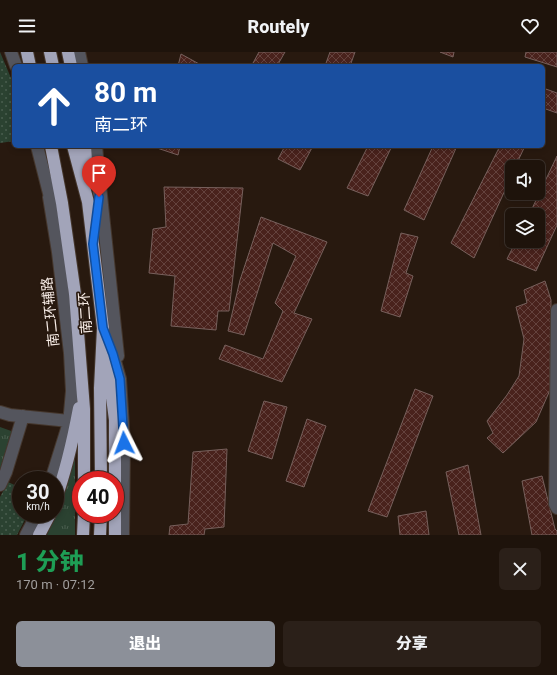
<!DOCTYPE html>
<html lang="zh">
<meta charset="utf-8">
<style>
:root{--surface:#1e130b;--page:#2b2019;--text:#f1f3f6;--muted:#a19e9d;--line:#3c322c;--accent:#8c9099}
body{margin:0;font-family:Roboto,"Noto Sans SC",sans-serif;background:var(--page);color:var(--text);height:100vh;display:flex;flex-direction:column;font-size:15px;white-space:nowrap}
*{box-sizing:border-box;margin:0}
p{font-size:13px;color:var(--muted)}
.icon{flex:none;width:22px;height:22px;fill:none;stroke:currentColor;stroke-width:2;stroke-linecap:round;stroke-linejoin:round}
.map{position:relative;height:483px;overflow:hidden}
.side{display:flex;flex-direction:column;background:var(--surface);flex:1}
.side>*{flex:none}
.top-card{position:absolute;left:12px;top:12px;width:533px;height:84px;border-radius:6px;box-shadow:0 2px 6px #0003,0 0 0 1px var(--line);background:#1a4fa0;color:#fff;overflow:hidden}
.buttons{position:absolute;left:505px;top:108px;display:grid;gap:8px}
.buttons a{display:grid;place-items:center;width:40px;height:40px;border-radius:6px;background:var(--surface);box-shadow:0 2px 6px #0003,0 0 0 1px var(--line);font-size:20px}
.speed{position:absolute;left:12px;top:419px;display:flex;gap:8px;font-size:20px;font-weight:700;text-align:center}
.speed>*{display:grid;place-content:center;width:52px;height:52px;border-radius:50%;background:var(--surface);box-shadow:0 2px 6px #0003,0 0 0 1px var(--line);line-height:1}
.speed small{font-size:10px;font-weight:400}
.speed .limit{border:6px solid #d22;background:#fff;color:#111}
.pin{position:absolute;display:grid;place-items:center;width:34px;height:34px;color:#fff;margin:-41px -17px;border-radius:50% 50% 50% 0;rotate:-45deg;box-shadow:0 0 4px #0007}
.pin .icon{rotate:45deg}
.me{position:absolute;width:44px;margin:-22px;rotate:357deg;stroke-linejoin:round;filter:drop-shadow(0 0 3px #0008)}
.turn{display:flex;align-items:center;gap:14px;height:84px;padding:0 16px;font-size:18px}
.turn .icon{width:52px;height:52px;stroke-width:2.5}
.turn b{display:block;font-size:28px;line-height:34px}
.round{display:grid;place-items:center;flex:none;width:42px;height:42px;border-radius:6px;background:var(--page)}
.head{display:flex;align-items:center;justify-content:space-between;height:68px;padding:0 16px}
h1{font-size:24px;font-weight:800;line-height:30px;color:#1e9e55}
.primary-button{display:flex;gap:8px;margin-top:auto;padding:8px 16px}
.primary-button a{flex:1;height:46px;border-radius:6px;background:var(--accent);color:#fff;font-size:16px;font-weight:800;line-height:46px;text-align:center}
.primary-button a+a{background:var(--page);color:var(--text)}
header{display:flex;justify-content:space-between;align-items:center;height:52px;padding:0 16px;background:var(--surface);font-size:18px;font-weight:800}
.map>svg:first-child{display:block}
</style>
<header><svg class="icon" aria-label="menu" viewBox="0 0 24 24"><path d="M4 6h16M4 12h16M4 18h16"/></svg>Routely<svg class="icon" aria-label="heart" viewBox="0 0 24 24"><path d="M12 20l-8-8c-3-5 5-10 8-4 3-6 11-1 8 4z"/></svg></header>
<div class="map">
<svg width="557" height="483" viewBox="0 0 557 483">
<defs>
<pattern id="grass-tufts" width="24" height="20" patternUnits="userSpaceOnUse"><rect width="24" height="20" fill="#2b4231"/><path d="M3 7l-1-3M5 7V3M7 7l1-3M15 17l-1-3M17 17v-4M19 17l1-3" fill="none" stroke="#4a5e4f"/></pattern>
<pattern id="garden-dots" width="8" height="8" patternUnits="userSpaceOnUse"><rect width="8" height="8" fill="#2b4231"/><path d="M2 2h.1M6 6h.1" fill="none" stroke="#4a5e4f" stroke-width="1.8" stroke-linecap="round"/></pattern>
<pattern id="building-cross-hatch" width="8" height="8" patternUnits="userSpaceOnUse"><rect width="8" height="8" fill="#49221c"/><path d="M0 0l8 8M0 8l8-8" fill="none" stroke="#64423d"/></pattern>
</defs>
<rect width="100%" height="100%" fill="#28190f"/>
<path fill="url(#grass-tufts)" d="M0,375L14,380L0,422Z
M75,404V483H47C59,458 68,431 75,404Z"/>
<path fill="url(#garden-dots)" d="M0,0L11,26L14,39V89L0,91Z
M8,430L21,436V462H28L17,483H0V445Z"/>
<path fill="url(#building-cross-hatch)" stroke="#77605c" d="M259,0H285L277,14H259L253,11Z
M330,0H355L350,14H325Z
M440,0H454L453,5Z
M526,0H557V15L525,5Z
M181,2L201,13L200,14H178Z
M543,36L557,41V61L543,56Z
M158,94H180L178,103L157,96Z
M285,94H313L300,118L278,107Z
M368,94H392L368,144L347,136Z
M433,94H457L424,168L404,158Z
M500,94H525L515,115H512V123L474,206L451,191Z
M557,104V173L536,219L507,207L516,189H538V163H529Z
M164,135L243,136L229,259H218L216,278L171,274L175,224L149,221L153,177L166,175Z
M261,165L327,190L294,261L312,267L282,330L219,307L225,293L263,307L283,259L275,251L296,204L273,191L244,283L228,279L240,228Z
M401,181L418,185L406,221L413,224L400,265L381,259Z
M545,229L551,248L550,338L536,370L503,401L487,386L493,381L487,369L507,343L519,324L524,287L516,255L527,251L524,238Z
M415,337L433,344L387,465L368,459Z
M264,349L287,355L272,407L248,399Z
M307,367L326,374L304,435L286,429Z
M227,397L224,475L205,477L204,483H169L170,474L188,472L193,400Z
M468,413L481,483H459L446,420Z
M542,424L555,477L557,479V483H532L522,429Z
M426,459L429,483H400L398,464Z"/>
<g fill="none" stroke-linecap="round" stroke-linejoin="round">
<g stroke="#45372d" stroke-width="14">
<path id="minor" d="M11,0L16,14
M79,0L82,14
M37,94L52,153
M96,94L100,134L99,141
M100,134L118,304
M49,145L58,200L70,301L72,339L69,372
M557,258L555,452L557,456
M103,276L113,302L120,327L124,391L123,483
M0,360L10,363L69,369
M51,428L71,364
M0,433L6,420L23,364
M26,483L37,462"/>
</g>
<g stroke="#45372d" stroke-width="14">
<path id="highway" d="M27,0L30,14
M50,0L53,14
M68,0L71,14
M51,94L62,151L75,242L84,357V428
M73,94L88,150L103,276L100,336L101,428
M85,94L87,124
M107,307L115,368V483
M55,449C66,419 73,388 79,356
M39,483L50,462
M83,483L84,462
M100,483L101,462"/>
</g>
<use href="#minor" stroke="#54555d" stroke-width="12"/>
<use href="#highway" stroke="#a2a4b9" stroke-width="12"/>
</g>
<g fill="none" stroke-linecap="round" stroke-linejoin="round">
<g stroke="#114b97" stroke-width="10">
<path id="route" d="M99,145L93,192L103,276L113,302L120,327L124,391"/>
</g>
<use href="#route" stroke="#1a73e8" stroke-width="7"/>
</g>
<g text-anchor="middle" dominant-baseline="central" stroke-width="3.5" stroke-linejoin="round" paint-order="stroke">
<g font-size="14" fill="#f8ede7" stroke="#28190f">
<text transform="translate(50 260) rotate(-96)">南二环辅路</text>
<text transform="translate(85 261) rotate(-94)">南二环</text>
</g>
</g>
</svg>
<div class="buttons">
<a><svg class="icon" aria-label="sound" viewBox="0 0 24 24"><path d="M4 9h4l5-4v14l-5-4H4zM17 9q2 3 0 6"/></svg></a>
<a><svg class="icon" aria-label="layers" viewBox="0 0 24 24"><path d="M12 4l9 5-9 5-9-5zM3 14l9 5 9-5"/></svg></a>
</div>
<div class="speed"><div>30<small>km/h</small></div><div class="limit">40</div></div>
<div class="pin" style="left:99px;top:145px;background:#d93025"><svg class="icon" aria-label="arrive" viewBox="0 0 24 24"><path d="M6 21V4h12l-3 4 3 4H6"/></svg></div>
<svg class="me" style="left:124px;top:391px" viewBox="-20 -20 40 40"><path d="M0-17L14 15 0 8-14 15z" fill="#1a73e8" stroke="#fff" stroke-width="4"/></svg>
<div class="top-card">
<div class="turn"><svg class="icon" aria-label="ahead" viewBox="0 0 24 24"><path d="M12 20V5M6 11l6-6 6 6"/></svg><div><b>80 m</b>南二环</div></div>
</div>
</div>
<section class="side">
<div class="head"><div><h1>1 分钟</h1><p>170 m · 07:12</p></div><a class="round"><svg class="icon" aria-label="close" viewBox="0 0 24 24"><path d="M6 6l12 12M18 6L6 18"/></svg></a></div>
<div class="primary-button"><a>退出</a><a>分享</a></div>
</section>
